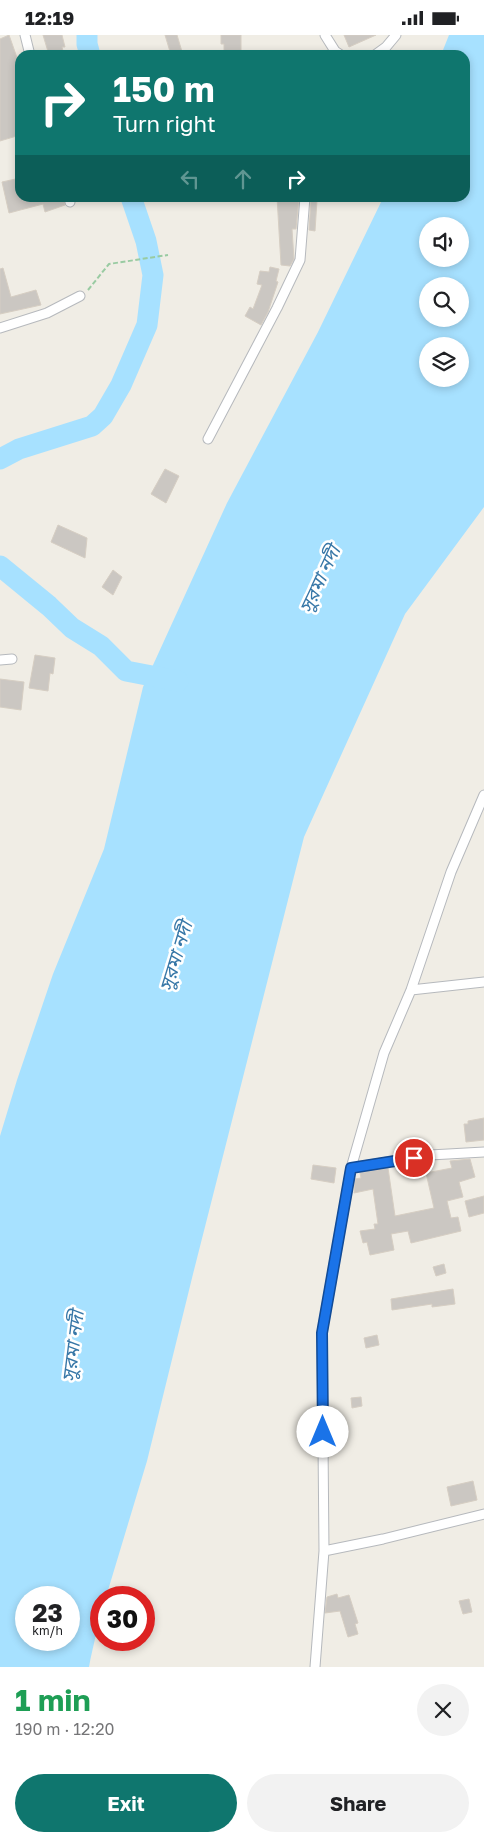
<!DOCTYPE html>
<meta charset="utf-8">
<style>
:root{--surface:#fff;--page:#f2f2f2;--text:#202124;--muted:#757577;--accent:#0f766e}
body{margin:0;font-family:"Golos Text","Noto Sans Bengali",sans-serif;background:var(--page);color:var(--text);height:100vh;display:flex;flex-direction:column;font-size:19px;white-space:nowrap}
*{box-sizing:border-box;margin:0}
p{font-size:16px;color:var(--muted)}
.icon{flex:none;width:28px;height:28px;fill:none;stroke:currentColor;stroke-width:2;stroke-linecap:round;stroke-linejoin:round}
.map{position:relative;height:1632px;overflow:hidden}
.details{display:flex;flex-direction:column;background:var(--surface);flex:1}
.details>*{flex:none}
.banner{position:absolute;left:15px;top:15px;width:455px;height:152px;border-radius:15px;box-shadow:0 2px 8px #0003;background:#0f766e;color:#fff;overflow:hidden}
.buttons{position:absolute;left:419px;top:182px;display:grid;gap:10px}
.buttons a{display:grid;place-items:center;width:50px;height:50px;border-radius:50%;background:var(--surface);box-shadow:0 2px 8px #0003;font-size:25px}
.speed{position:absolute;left:15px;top:1551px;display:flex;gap:10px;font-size:25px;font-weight:700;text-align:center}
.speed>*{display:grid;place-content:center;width:65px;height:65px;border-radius:50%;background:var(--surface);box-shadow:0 2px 8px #0003;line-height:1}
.speed small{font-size:12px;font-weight:400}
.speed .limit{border:8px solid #d22;background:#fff;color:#111}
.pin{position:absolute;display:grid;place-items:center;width:42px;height:42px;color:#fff;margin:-21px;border:2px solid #fff;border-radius:50%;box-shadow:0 1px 5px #0007}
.me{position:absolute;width:55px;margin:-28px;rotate:0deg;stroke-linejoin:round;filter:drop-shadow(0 0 4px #0008)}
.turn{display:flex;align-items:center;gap:18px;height:105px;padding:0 15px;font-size:22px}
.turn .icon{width:65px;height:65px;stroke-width:2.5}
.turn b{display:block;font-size:35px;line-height:42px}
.lanes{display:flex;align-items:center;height:48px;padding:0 15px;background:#0003;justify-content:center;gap:25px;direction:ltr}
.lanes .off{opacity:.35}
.round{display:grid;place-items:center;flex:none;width:52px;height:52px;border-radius:26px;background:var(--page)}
.headline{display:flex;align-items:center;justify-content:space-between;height:85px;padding:0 15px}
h1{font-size:30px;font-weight:700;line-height:38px;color:#1e9e55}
.button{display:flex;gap:10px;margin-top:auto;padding:10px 15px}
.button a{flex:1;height:58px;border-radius:30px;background:var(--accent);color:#fff;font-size:20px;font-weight:700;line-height:58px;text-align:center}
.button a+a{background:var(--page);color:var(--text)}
.status{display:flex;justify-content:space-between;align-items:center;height:35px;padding:0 25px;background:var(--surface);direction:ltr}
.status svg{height:14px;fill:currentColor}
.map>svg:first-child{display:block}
</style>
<div class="status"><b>12:19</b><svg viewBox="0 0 49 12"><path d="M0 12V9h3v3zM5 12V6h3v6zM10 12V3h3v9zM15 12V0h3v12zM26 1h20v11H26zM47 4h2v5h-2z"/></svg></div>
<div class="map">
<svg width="484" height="1632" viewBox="0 0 484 1632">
<rect width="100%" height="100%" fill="#f0ede5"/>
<path fill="#a7e1ff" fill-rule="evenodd" d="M449,0H484V472L405,579L304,802L193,1239L147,1426L106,1562H101C101,1586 93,1609 89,1632H0V1101L17,1045L53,939L104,814L143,652L227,468L318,297L383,163L465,162V20H441ZM428,191H460V224H428ZM428,251H460V284H428ZM428,311H460V344H428ZM26,1562H69V1605H26Z"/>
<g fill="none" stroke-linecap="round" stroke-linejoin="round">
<path stroke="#a7e1ff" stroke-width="21" d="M87,0V9L90,20
M0,424L19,414L92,391L103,381L121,350L147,290L153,240L146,206L131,162
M0,531L49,571L72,593L101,611L126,636L178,646"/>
</g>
<path fill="#cbc7c2" stroke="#d6cec3" d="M9,0L20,31V100L0,106V4Z
M43,0H62L65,12H62L64,20H49Z
M165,0H177L183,20H171Z
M221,0H241V20H224V9H221Z
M344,0H376L349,12Z
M20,143V162H63L65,170L45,177L43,169L9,178L2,147Z
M277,162H299L296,194H292L294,224L290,231L281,230Z
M311,165H317L315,196L309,195Z
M270,232L279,234L276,246L278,247L268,277L261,290L245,281L250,272L253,274L262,250L257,249L260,236L269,237Z
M3,233L11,262L36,255L41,270L0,279V234Z
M165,434L179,441L166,468L151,459Z
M58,490L87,503L85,523L51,507Z
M113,535L122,542L113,560L102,552Z
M35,620L55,623L53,639L50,638L48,656L29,653Z
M0,644L24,647L21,675L0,672Z
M484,1083V1105L466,1107L464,1089H468V1086Z
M470,1124L475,1142L459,1147L463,1162L447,1166L451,1183L458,1182L461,1196L411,1208L408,1196L391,1199L394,1215L370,1220L367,1207L363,1208L360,1196L375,1194L374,1189H378L373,1154L354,1158L355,1144L361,1143L360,1138L388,1133L395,1181L434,1173L426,1138L452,1133L450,1126Z
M313,1130L336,1133L334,1148L311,1144Z
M484,1161V1178L469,1182L465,1166Z
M444,1229L446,1238L436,1241L433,1232Z
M453,1254L455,1269L432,1272V1269L392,1275L391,1264Z
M377,1300L379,1310L366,1313L364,1303Z
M361,1362L362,1371L352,1373L351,1363Z
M473,1446L477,1465L451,1471L447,1452Z
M337,1559L338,1563L349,1560L358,1588L355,1589L358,1599L348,1602L340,1576L325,1578L327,1562Z
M469,1564L472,1577L463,1579L459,1566Z"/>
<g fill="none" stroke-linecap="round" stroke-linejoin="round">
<g stroke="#b6b9bd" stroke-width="11">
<path id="minor" d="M25,0L30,20
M325,0L335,16L341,20
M375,20L386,12L396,0
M69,162L70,167
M0,293L47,278L80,261
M208,404L277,273L300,225L305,162
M0,625L12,624
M411,955L484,947
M351,1133L430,1120L484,1117
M324,1516L383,1504L484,1479
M315,1632L324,1516L322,1298L351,1133L384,1018L411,955L451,837L484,760"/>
</g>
<path stroke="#99cba2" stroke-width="2" stroke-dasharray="5 2.5" stroke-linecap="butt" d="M88,255L109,229L168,220"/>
<use href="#minor" stroke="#fff" stroke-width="9"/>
</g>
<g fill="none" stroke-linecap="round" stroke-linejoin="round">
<g stroke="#114b97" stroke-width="12">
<path id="route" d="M323,1397L322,1298L351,1133L414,1123"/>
</g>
<use href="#route" stroke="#1a73e8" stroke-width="9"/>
</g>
<g text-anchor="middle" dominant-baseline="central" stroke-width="5" stroke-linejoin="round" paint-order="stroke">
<g font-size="19" font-style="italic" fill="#3777a7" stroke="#fff">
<text transform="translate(319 544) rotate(-65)">সুরমা নদী</text>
<text transform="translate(175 921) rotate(-73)">সুরমা নদী</text>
<text transform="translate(72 1311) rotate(-83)">সুরমা নদী</text>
</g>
</g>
</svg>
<div class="buttons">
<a><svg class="icon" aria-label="sound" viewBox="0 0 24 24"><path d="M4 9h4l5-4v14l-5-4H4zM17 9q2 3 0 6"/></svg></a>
<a><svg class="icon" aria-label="search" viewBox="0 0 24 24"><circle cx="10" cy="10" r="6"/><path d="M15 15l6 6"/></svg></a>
<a><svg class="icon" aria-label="layers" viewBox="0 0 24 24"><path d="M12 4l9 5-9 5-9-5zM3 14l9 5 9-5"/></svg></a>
</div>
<div class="speed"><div>23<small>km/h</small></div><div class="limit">30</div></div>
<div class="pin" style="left:414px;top:1123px;background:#d93025"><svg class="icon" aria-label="arrive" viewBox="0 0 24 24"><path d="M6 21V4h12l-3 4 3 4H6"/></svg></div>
<svg class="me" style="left:323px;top:1397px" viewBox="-20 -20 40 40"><circle r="19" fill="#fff"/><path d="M0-13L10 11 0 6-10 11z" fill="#1a73e8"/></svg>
<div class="banner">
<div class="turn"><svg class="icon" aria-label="right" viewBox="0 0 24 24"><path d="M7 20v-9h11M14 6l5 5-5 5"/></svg><div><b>150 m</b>Turn right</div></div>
<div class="lanes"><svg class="icon off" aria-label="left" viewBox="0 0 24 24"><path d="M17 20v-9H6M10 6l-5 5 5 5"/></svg><svg class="icon off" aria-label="ahead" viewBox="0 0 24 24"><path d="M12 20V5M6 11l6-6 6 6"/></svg><svg class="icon" aria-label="right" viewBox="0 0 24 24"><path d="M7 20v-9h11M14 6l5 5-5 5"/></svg></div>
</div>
</div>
<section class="details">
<div class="headline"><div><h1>1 min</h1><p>190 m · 12:20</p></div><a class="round"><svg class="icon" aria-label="close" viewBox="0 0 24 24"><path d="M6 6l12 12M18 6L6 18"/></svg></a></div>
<div class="button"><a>Exit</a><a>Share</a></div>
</section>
